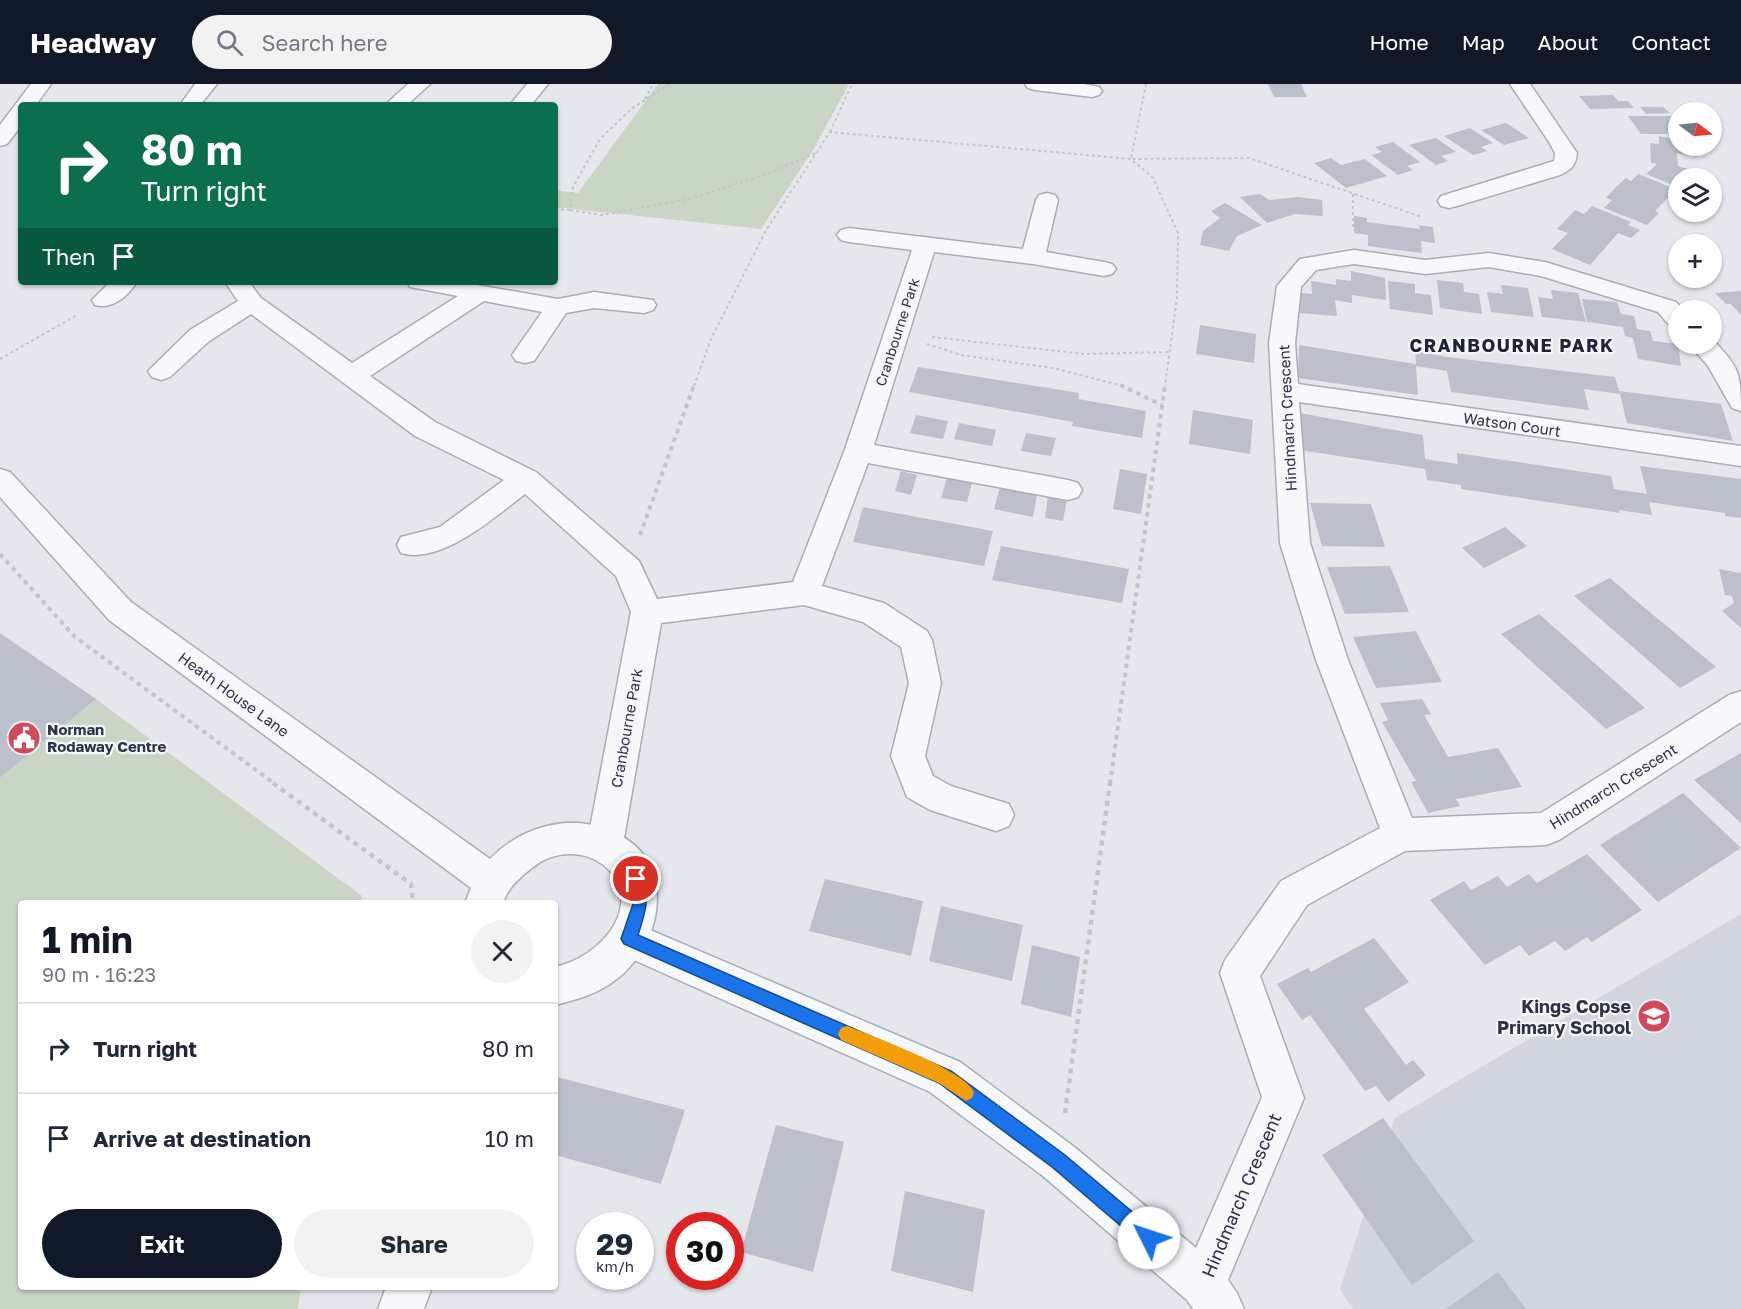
<!DOCTYPE html>
<meta charset="utf-8">
<style>
:root{--surface:#fff;--page:#f2f2f3;--text:#1f2937;--muted:#747a83;--line:#e0e1e3;--accent:#111827}
body{margin:0;font-family:"Golos Text",sans-serif;background:var(--page);color:var(--text);height:100vh;display:flex;flex-direction:column;font-size:22px;white-space:nowrap}
*{box-sizing:border-box;margin:0}
p{font-size:20px;color:var(--muted)}
.icon{flex:none;width:33px;height:33px;fill:none;stroke:currentColor;stroke-width:2;stroke-linecap:round;stroke-linejoin:round}
.map{position:relative;flex:1;overflow:hidden}
.panel{position:absolute;left:18px;top:816px;width:540px;height:390px;display:flex;flex-direction:column;background:var(--surface);border-radius:6px;box-shadow:0 2px 4px #0004}
.panel>*{flex:none}
.banner{position:absolute;left:18px;top:18px;width:540px;height:183px;border-radius:6px;box-shadow:0 2px 4px #0004;background:#0b6e4f;color:#fff;overflow:hidden}
.needle{width:39px;rotate:106deg}
.tools{position:absolute;left:1668px;top:18px;display:grid;gap:12px}
.tools a{display:grid;place-items:center;width:54px;height:54px;border-radius:50%;background:var(--surface);box-shadow:0 2px 4px #0004;font-size:30px}
.speed{position:absolute;left:576px;top:1128px;display:flex;gap:12px;font-size:30px;font-weight:700;text-align:center}
.speed>*{display:grid;place-content:center;width:78px;height:78px;border-radius:50%;background:var(--surface);box-shadow:0 2px 4px #0004;line-height:1}
.speed small{font-size:15px;font-weight:400}
.speed .limit{border:9px solid #d22;background:#fff;color:#111}
.pin{position:absolute;display:grid;place-items:center;width:51px;height:51px;color:#fff;margin:-26px;border:3px solid #fff;border-radius:50%;box-shadow:0 2px 6px #0007}
.me{position:absolute;width:66px;margin:-33px;rotate:311deg;stroke-linejoin:round;filter:drop-shadow(0 0 4px #0008)}
.turn{display:flex;align-items:center;gap:21px;height:126px;padding:0 24px;font-size:27px}
.turn .icon{width:78px;height:78px;stroke-width:2.5}
.turn b{display:block;font-size:42px;line-height:51px}
.then{display:flex;align-items:center;height:57px;padding:0 24px;background:#0003;gap:12px;font-size:22px}
.round{display:grid;place-items:center;flex:none;width:63px;height:63px;border-radius:32px;background:var(--page)}
.head{display:flex;align-items:center;justify-content:space-between;height:102px;padding:0 24px}
h1{font-size:36px;font-weight:700;line-height:45px;color:var(--accent)}
.action{display:flex;gap:12px;margin-top:auto;padding:12px 24px}
.action a{flex:1;height:69px;border-radius:36px;background:var(--accent);color:#fff;font-size:24px;font-weight:700;line-height:69px;text-align:center}
.action a+a{background:var(--page);color:var(--text)}
ul{padding:0;list-style:none}
li{display:flex;align-items:center;gap:18px;height:90px;padding:0 24px;border-top:2px solid var(--line)}
li div{flex:1}
li b{display:block;font-size:22px}
li em{font-style:normal}
header{display:flex;align-items:center;gap:36px;box-sizing:border-box;height:84px;padding:0 30px;background:var(--accent);color:#fff}
header strong{font-size:28px}
nav{display:flex;gap:33px;margin-inline-start:auto;font-size:21px}
.search{width:420px;height:54px;background:var(--page);display:flex;align-items:center;gap:15px;box-sizing:border-box;padding:0 21px;border-radius:33px;color:var(--muted);font-size:22px}
.map>svg:first-child{display:block}
</style>
<header>
<strong>Headway</strong>
<div class="search"><svg class="icon" aria-label="search" viewBox="0 0 24 24"><circle cx="10" cy="10" r="6"/><path d="M15 15l6 6"/></svg>Search here</div>
<nav><a>Home</a><a>Map</a><a>About</a><a>Contact</a></nav>
</header>
<div class="map">
<svg width="1741" height="1225" viewBox="0 0 1741 1225">
<rect width="100%" height="100%" fill="#e4e7ec"/>
<path fill="#d2d6de" d="M1741,830V1225H1353L1340,1205L1395,1034Z"/>
<path fill="#c9d6c5" d="M658,0H849L813,66L761,145L555,123V106L578,109Z
M96,615L362,812L361,819H21V1203H301L298,1225H0V694Z"/>
<path fill="#bbc0ca" d="M1268,0H1301L1307,13H1274Z
M1613,11L1618,17H1628L1634,24L1590,25L1579,12Z
M1640,23H1663L1670,29L1646,30Z
M1628,32H1678V39H1672L1678,50H1641Z
M1506,39L1529,54L1504,61L1481,46Z
M1470,44L1493,59L1481,63L1487,67L1473,71L1444,52Z
M1659,52L1678,56V62H1696L1697,73L1677,69L1678,82L1698,88L1691,94H1678V103L1646,90L1657,80L1651,79L1650,59L1659,60Z
M1436,54L1456,68L1441,72L1448,77L1436,81L1409,61Z
M1393,58L1420,78L1407,82L1413,86L1398,91L1371,71L1382,68L1375,63Z
M1331,74L1341,81L1365,75L1387,92L1346,104L1314,79Z
M1638,90L1678,106V114L1671,111L1655,127L1659,129L1647,141L1604,124L1612,116L1606,114L1616,103L1626,94L1631,97Z
M1260,110L1269,116L1298,113L1322,116L1323,132L1295,130L1267,139L1240,113Z
M1225,119L1262,141L1237,152L1229,167L1200,161L1203,147L1220,134L1211,127Z
M1592,122L1631,138L1628,141L1640,146L1631,154L1618,149L1590,181L1552,165L1568,149L1557,145L1575,126L1584,130Z
M1354,132L1367,134V138L1420,145L1419,141L1433,143L1435,159L1421,157L1422,169L1368,162V151L1354,149Z
M1351,187L1385,194L1386,216L1352,211V219L1335,216L1337,232L1298,229L1293,208L1312,210L1311,197L1336,201V195L1351,197Z
M1437,196L1463,199L1464,208L1479,210L1482,230L1440,224Z
M1388,197L1415,200V209L1431,211L1433,231L1390,225Z
M1501,201L1528,204L1534,233L1491,228L1487,208L1503,210Z
M1551,206L1578,209L1586,238L1542,233L1538,213L1553,215Z
M1741,207V231L1731,220H1726L1715,209Z
M1582,215L1617,218L1621,230L1634,232L1637,245L1650,247L1653,257L1678,260L1681,282L1638,275L1633,254L1625,252L1623,243L1587,238Z
M1200,241L1256,250L1254,279L1196,270Z
M1299,261L1416,280L1415,266L1446,273L1615,293L1619,307L1721,320L1733,357L1627,339L1620,310L1584,305L1589,326L1451,308L1447,287L1416,282L1418,311L1298,294Z
M918,283L1079,309L1078,315L1146,327L1142,354L1072,342L1073,338L909,308Z
M1193,326L1253,336L1250,370L1189,360Z
M1299,329L1423,351L1425,375L1458,380L1457,369L1611,392L1614,405L1647,410L1640,382L1741,395V434L1725,432V429L1649,418L1652,431L1619,426L1620,429L1461,405V401L1427,396L1425,385L1299,366Z
M916,331L948,337L943,355L910,349Z
M959,339L996,346L992,362L954,355Z
M1026,349L1056,354L1051,372L1021,367Z
M1120,385L1147,390L1141,430L1113,425Z
M901,387L917,391L911,411L895,407Z
M947,394L972,399L967,418L941,414Z
M1000,403L1037,411L1033,433L994,425Z
M1048,412L1067,415L1063,437L1045,434Z
M1310,419L1371,420L1385,463L1322,462Z
M863,423L993,447L984,482L853,458Z
M1505,443L1527,462L1484,484L1462,464Z
M1001,462L1129,485L1122,519L992,496Z
M1390,482L1409,528L1345,530L1327,483Z
M1719,485L1741,489V544L1722,527L1734,519L1732,512L1725,511Z
M1610,494L1634,515L1716,583L1680,604L1574,512Z
M1539,530L1617,599L1645,624L1606,645L1501,550Z
M1416,547L1442,598L1376,604L1353,553Z
M0,549L96,615L0,694Z
M1422,615L1431,630L1424,631L1448,673L1498,664L1522,703L1456,715L1460,722L1428,729L1411,698L1416,697L1382,638L1388,636L1380,619Z
M1741,669V739L1694,696Z
M1683,709L1741,764L1658,818L1600,761Z
M1587,770L1642,826L1592,858L1587,853L1565,867L1555,857L1529,872L1520,861L1485,881L1430,816L1464,797L1471,806L1498,792L1507,803L1529,790L1537,799Z
M825,795L923,817L911,872L809,847Z
M941,822L1023,841L1012,897L929,877Z
M1374,854L1409,898L1364,925L1406,981L1413,976L1426,991L1388,1018L1376,1002L1365,1007L1310,931L1302,936L1277,900L1308,884L1311,888Z
M1032,861L1080,873L1071,933L1021,920Z
M557,993L685,1026L661,1100L555,1071V999Z
M1383,1034L1474,1157L1412,1201L1322,1071Z
M776,1041L844,1058L813,1188L741,1168Z
M905,1107L985,1126L973,1208L891,1187Z
M1498,1188L1526,1225H1446Z"/>
<g fill="none" stroke-linecap="round" stroke-linejoin="round">
<g stroke="#a9aeb7" stroke-width="3">
<path id="minor" d="M195,0H217L200,21H180Z
M408,0H430L407,21H385Z
M527,0H548L531,21H510Z
M1025,0H1084L1099,3L1102,7L1099,11L1092,13L1035,6L1028,4Z
M1510,0H1530L1577,69C1575,83 1572,85 1560,91L1457,122L1449,124L1441,122L1438,117L1441,112L1554,77L1555,69L1549,58Z
M1047,109L1055,111L1058,116L1046,168L1104,178L1112,180L1116,185L1112,190L1104,192L1033,180L934,168L874,361L1068,396L1078,399L1082,406L1078,413L1068,416L868,379L822,502L884,519L927,547L932,556L941,599L925,672L933,692L951,702L1009,720L1014,731L1009,742L996,747L930,726L907,713L891,672L909,599L901,563L863,538L804,521L661,539L623,760L618,772L605,776L592,772L587,760L631,528L616,492L525,410C495,433 441,481 401,469L397,461L401,453L440,443L504,396L415,352L251,230L208,258L170,293L161,296L152,293L148,287L190,246L238,217L225,198H249L261,214L352,279L458,212L410,203L407,198H460L558,215L594,208L653,216L656,221L653,226L644,229L594,224L566,229L534,277L525,279L516,277L512,271L542,228L484,217L370,292L435,338L536,388L639,477L657,515L793,498L844,368L912,166L849,158L841,156L837,151L841,146L849,144L1023,165L1036,116L1039,111Z
M1354,166L1425,176L1489,169L1545,178L1676,218L1684,226H1678V243L1669,241L1658,228L1541,192L1489,183L1425,190L1354,180L1316,186L1301,203L1295,259L1298,300L1741,362V382L1299,318L1310,459L1348,576L1412,734L1541,729L1729,611L1741,607V638L1559,756L1546,761L1405,767L1307,821L1260,892L1304,1014L1228,1196L1237,1209L1244,1225H1193L1187,1216L1043,1092L930,1008L616,868L610,855L616,842L629,837L960,978L1073,1062L1196,1164L1262,1013L1220,889L1225,876L1281,797L1380,744L1316,576L1280,459L1269,259L1277,202L1300,175Z
M110,198H137C128,212 112,226 95,221L92,216Z
M1712,255C1739,283 1741,288 1741,327L1732,324L1708,282L1689,260H1712Z"/>
</g>
<g stroke="#a9aeb7" stroke-width="3">
<path id="tertiary" d="M31,0H51L36,21H21V42L7,60L0,62V41Z
M0,385L10,388L131,518L490,775C520,744 565,730 607,745C622,751 638,761 646,775C671,817 650,874 610,900C593,911 575,916 555,921V883C589,875 626,845 621,807C620,799 615,793 610,787C589,765 555,765 532,784C520,793 507,805 503,819H465L471,804L109,536L0,413Z
M386,1203H432L424,1225H378Z"/>
</g>
<path stroke="#c2c5cb" stroke-width="2" stroke-dasharray="3 3" stroke-linecap="butt" d="M670,0L631,25L600,55L573,103L570,126L602,131L689,115L769,89L816,69
M1146,0L1131,75L1249,74L1422,133
M645,15L653,0
M830,48L852,0
M1353,110V146
M555,125L570,126
M932,253L1084,270L1170,268
M927,260L961,271L1053,284L1123,302
M0,275L77,231
M694,302L711,255L766,146L830,48L1131,75L1153,94L1178,149L1177,213L1165,302"/>
<path stroke="#c2c5cb" stroke-width="4" stroke-dasharray="4.5 4.5" stroke-linecap="butt" d="M1120,301L1162,321
M640,451L694,301
M0,470L75,553L275,700
M1110,700L1165,301"/>
<path stroke="#c2c5cb" stroke-width="4.5" stroke-dasharray="5 5" stroke-linecap="butt" d="M273,699L411,800L413,819
M1065,1029L1110,699"/>
<use href="#minor" fill="#f7f8fa" fill-rule="evenodd"/>
<use href="#tertiary" fill="#f7f8fa" fill-rule="evenodd"/>
</g>
<path fill="#1a73e8" stroke="#114b97" stroke-width="1.5" d="M636,788L642,790C651,811 645,830 638,851L951,987L1065,1071L1155,1147L1158,1154L1155,1160L1149,1163L1142,1160L1052,1083L939,999L624,860L621,855L633,820L629,795L631,790Z"/>
<path fill="#f59e0b" d="M847,942C872,952 965,986 974,1008L972,1014L966,1017L939,999L841,956L838,950L841,944Z"/>
<defs>
<g id="civic-disc" transform="scale(1.725)"><circle r="9.5" fill="#d1495b" stroke="#f4f6f9"/><path d="M-.6-6.5H3V-4.5H.6V-3L4-1V1h2V6H-6V1h2V-1L-.6-3ZM-1.2 2.5V6h2.4V2.5Z" fill="#fff"/></g>
<g id="school-disc" transform="scale(1.725)"><circle r="9.5" fill="#d1495b" stroke="#f4f6f9"/><path d="M0-5L7-2L0 1L-7-2ZM-4 1L0 2.5L4 1V4Q0 6-4 4Z" fill="#fff"/></g>
</defs>
<g fill-rule="evenodd">
<use href="#civic-disc" x="24" y="654"/>
<use href="#school-disc" x="1654" y="932"/>
</g>
<g text-anchor="middle" dominant-baseline="central" stroke-width="4.5" stroke-linejoin="round" paint-order="stroke">
<g font-size="14" fill="#2b3445" stroke="#f4f6f9">
<text transform="translate(897 248) rotate(-72)">Cranbourne Park</text>
</g>
<g font-size="15" fill="#2b3445" stroke="#f4f6f9">
<text transform="translate(1287 334) rotate(-93)">Hindmarch Crescent</text>
<text transform="translate(1512 340) rotate(8)">Watson Court</text>
<text transform="translate(234 610) rotate(36)">Heath House Lane</text>
<text transform="translate(626 644) rotate(-80)">Cranbourne Park</text>
<text transform="translate(1613 702) rotate(-32)">Hindmarch Crescent</text>
</g>
<g font-size="15" font-weight="bold" fill="#2b3445" stroke="#f4f6f9" text-anchor="start">
<text x="47" y="645">Norman<tspan x="47" dy="17">Rodaway Centre</tspan></text>
</g>
<g font-size="18" font-weight="bold" letter-spacing="1.5" fill="#1d2536" stroke="#f4f6f9">
<text x="1512" y="261">CRANBOURNE PARK</text>
</g>
<g font-size="18" font-weight="bold" fill="#2b3445" stroke="#f4f6f9" text-anchor="end">
<text x="1631" y="922">Kings Copse<tspan x="1631" dy="21">Primary School</tspan></text>
</g>
<g font-size="18" fill="#2b3445" stroke="#f4f6f9">
<text transform="translate(1241 1111) rotate(-67)">Hindmarch Crescent</text>
</g>
</g>
</svg>
<div class="tools">
<a><svg class="needle" viewBox="-14 -14 28 28"><path d="M0-13l5 13h-10z" fill="#e53935"/><path d="M0 13l5-13h-10z" fill="#747a83"/></svg></a>
<a><svg class="icon" aria-label="layers" viewBox="0 0 24 24"><path d="M12 4l9 5-9 5-9-5zM3 14l9 5 9-5"/></svg></a>
<a>+</a>
<a>−</a>
</div>
<div class="speed"><div>29<small>km/h</small></div><div class="limit">30</div></div>
<div class="pin" style="left:636px;top:795px;background:#d93025"><svg class="icon" aria-label="arrive" viewBox="0 0 24 24"><path d="M6 21V4h12l-3 4 3 4H6"/></svg></div>
<svg class="me" style="left:1149px;top:1154px" viewBox="-20 -20 40 40"><circle r="19" fill="#fff"/><path d="M0-13L10 11 0 6-10 11z" fill="#1a73e8"/></svg>
<div class="banner">
<div class="turn"><svg class="icon" aria-label="right" viewBox="0 0 24 24"><path d="M7 20v-9h11M14 6l5 5-5 5"/></svg><div><b>80 m</b>Turn right</div></div>
<div class="then">Then<svg class="icon" aria-label="arrive" viewBox="0 0 24 24"><path d="M6 21V4h12l-3 4 3 4H6"/></svg></div>
</div>
<section class="panel">
<div class="head"><div><h1>1 min</h1><p>90 m · 16:23</p></div><a class="round"><svg class="icon" aria-label="close" viewBox="0 0 24 24"><path d="M6 6l12 12M18 6L6 18"/></svg></a></div>
<ul>
<li><svg class="icon" aria-label="right" viewBox="0 0 24 24"><path d="M7 20v-9h11M14 6l5 5-5 5"/></svg><div><b>Turn right</b></div><em>80 m</em></li>
<li><svg class="icon" aria-label="arrive" viewBox="0 0 24 24"><path d="M6 21V4h12l-3 4 3 4H6"/></svg><div><b>Arrive at destination</b></div><em>10 m</em></li>
</ul>
<div class="action"><a>Exit</a><a>Share</a></div>
</section>
</div>
